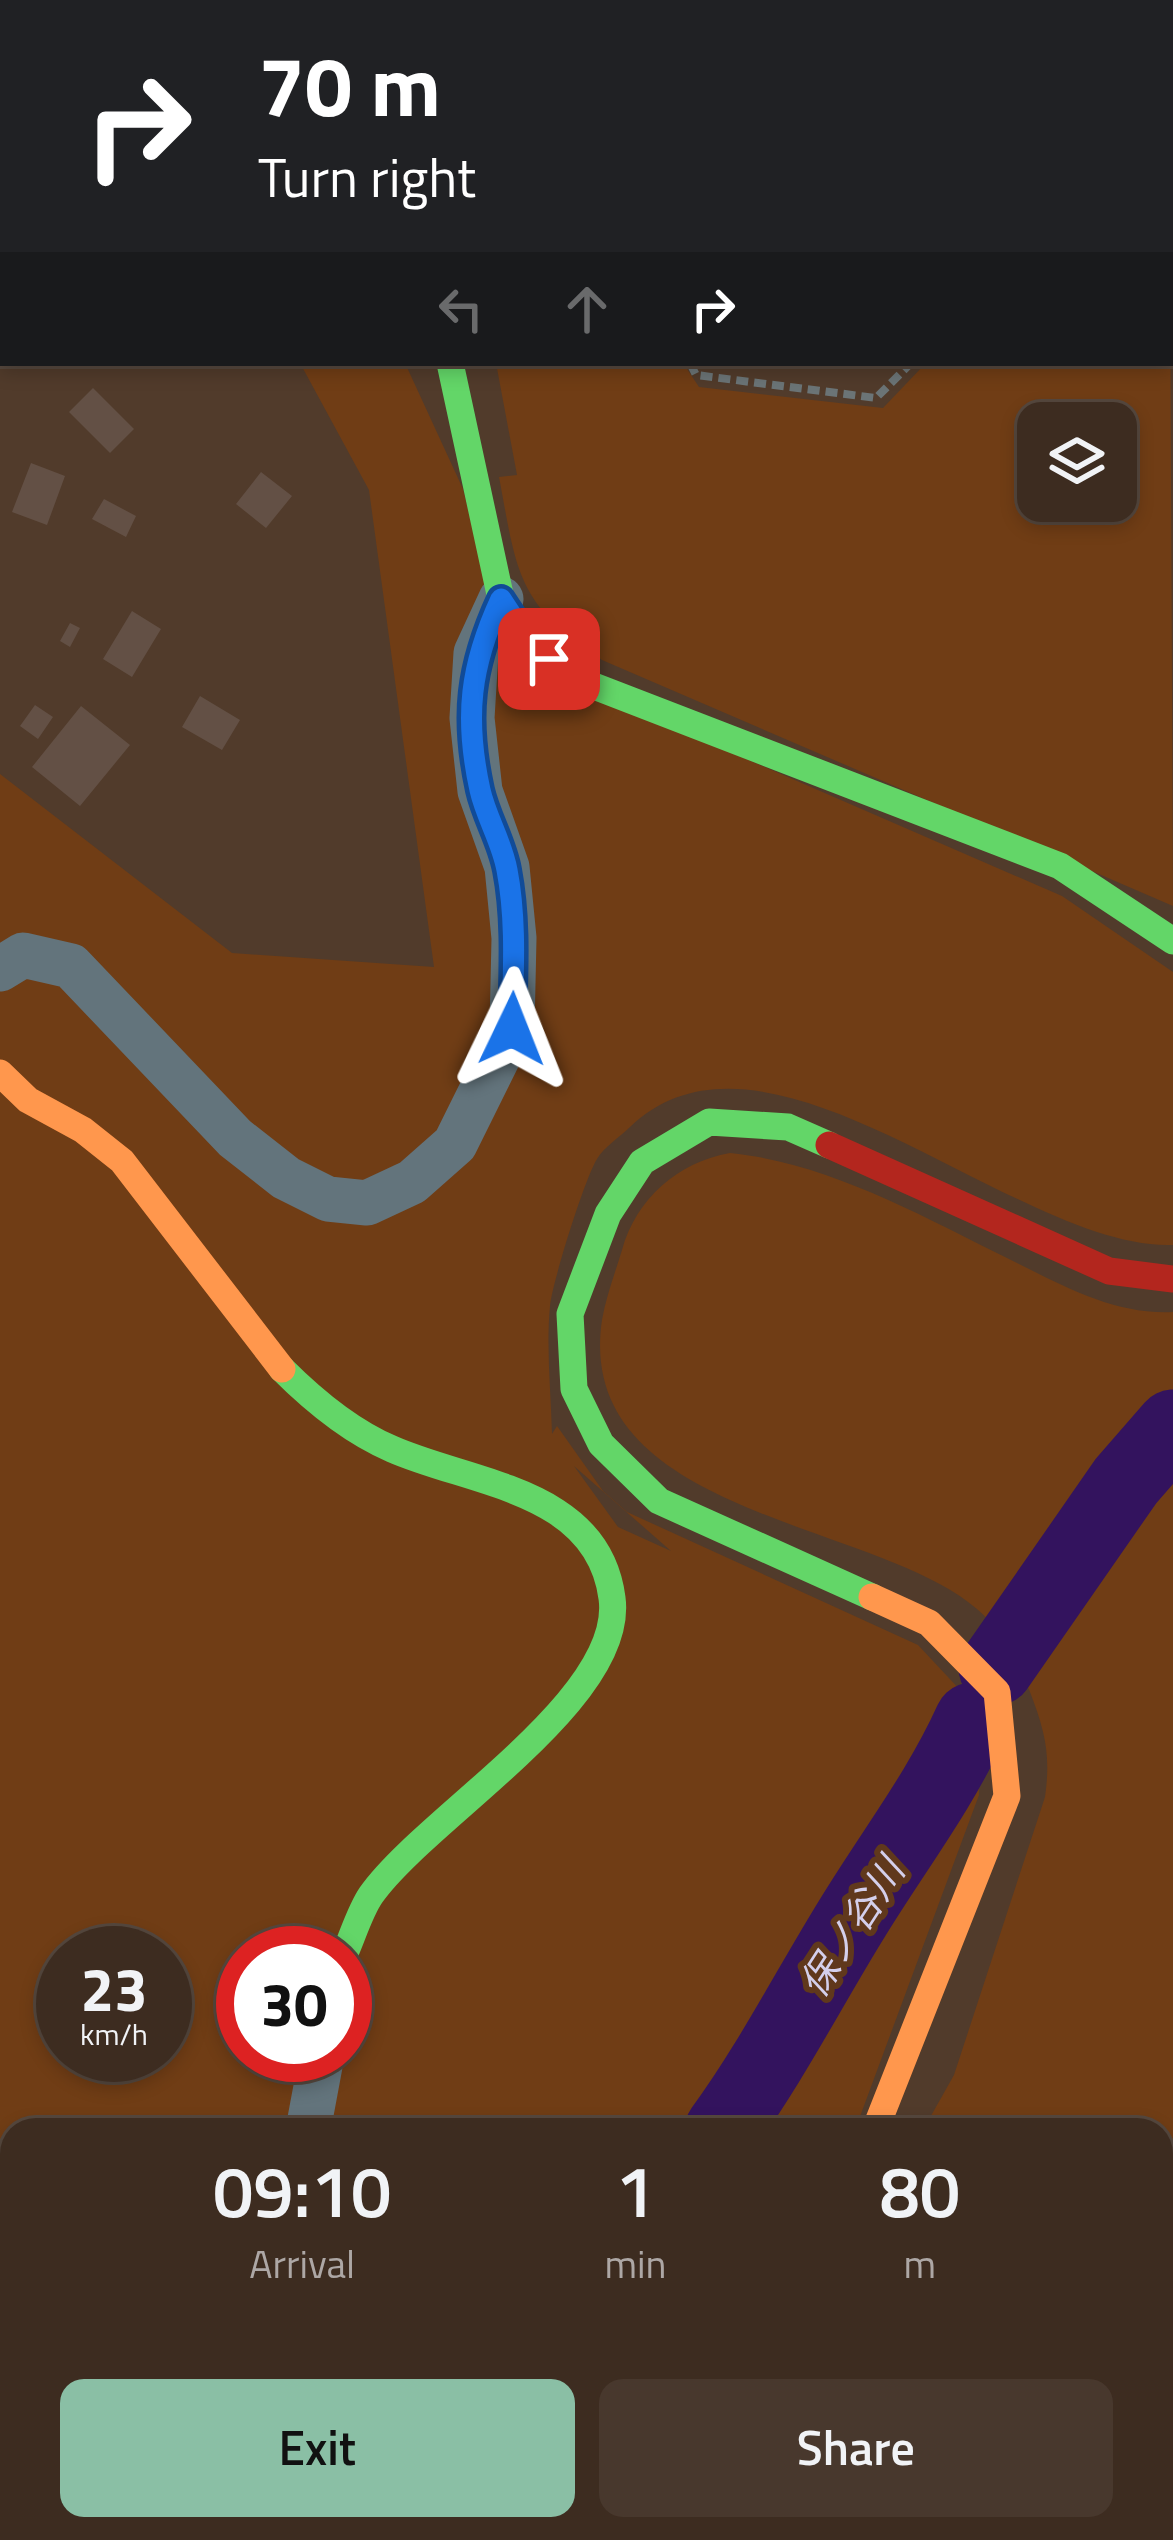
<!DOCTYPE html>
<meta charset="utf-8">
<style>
:root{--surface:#3d2c20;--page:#48382d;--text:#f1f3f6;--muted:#ada7a5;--line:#56483e;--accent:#8abfa5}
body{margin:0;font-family:"Titillium Web","Noto Sans JP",sans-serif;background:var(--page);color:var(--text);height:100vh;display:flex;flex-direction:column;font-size:45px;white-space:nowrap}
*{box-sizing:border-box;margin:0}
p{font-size:39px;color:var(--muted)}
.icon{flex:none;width:66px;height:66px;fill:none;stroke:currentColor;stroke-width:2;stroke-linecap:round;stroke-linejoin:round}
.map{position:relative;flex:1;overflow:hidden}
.drawer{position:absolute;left:0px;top:2118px;width:1173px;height:423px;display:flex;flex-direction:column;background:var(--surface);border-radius:36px 36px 0 0;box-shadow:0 6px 18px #0003,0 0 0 3px var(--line)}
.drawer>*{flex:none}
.top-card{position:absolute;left:0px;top:0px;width:1173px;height:366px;box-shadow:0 6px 18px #0003,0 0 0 3px var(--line);background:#202124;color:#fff;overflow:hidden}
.tools{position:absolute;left:1017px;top:402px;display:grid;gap:24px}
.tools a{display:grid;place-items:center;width:120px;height:120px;border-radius:24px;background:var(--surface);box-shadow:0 6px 18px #0003,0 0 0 3px var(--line);font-size:60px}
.speed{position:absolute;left:36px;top:1926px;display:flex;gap:24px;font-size:60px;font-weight:700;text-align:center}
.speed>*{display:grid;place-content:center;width:156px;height:156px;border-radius:50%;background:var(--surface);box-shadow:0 6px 18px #0003,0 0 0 3px var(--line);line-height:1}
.speed small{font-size:30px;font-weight:400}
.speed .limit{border:18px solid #d22;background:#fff;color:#111}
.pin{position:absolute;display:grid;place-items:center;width:102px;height:102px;color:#fff;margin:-51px;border-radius:24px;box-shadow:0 6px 18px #0006}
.me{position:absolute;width:132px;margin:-66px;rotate:2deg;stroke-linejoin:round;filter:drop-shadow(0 0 9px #0008)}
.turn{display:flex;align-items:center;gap:42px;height:252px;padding:0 60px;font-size:54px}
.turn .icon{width:156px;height:156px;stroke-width:2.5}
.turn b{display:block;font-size:84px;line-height:102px}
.lanes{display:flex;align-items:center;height:114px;padding:0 60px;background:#0003;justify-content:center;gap:60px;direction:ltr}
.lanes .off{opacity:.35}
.eta{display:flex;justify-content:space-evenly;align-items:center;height:204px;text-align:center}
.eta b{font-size:72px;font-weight:600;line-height:84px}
.primary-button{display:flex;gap:24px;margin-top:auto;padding:24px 60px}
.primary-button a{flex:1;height:138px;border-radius:24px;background:var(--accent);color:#111;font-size:48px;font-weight:600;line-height:138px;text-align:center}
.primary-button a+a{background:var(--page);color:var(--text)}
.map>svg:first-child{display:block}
</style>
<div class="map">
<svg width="1173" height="2540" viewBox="0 0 1173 2540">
<rect width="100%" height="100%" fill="#513b2b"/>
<path fill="#703d15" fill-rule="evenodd" d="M1170,261L1173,906L602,660C516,604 517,572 499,477L517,475L496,363H683L699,387L883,408L926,363H1170ZM1038,423H1116V501H1038Z
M300,363H405L463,489L508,668L525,663L1062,896L1173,972V1245C1017,1251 769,994 630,1127C620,1137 604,1147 597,1159C585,1178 552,1283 550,1306C546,1348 551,1392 552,1434L557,1426L603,1491L627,1512L918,1645L962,1692L977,1725L979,1795L855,2130H12V2529H711L709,2540H0V774L232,953L434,967L369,490ZM574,1466L671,1551L618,1527ZM63,1953H165V2055H63ZM243,1953H345V2055H243Z
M730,1153C828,1163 920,1215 1007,1258C1060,1284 1112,1315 1173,1312V2540H760L762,2529H1161V2130H923L954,2075L1045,1797C1051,1755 1045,1731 1030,1692C1017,1660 1004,1632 977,1609C875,1520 573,1516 602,1320C606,1297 615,1273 622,1250C636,1199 678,1162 730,1153Z"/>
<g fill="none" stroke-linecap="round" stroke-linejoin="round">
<path stroke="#33135e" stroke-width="75" d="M996,1668L1126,1481L1173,1427
M722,2130C771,2063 809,1988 853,1917C894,1850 940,1791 972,1720
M489,2540L493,2529"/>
</g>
<path fill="#635045" d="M93,388L134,429L110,453L69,412Z
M31,463L65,476L47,525L12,512Z
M261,472L292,496L266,528L236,504Z
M104,499L136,516L126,537L92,519Z
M132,611L161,629L132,677L103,659Z
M70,623L80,628L70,647L60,641Z
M200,696L240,720L222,750L182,727Z
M35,705L53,717L38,739L20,726Z
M81,706L130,745L80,806L32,767Z"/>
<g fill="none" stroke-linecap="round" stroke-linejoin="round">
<path stroke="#6b7476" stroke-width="8" stroke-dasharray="12 6" stroke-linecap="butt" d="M420,3L422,0
M1170,242L1173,244
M690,363L696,375L876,398L911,363"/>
<path stroke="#63747c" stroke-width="45" d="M728,0L752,3
M213,3L214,0
M532,3L533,0
M1121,3V0
M0,12L3,14
M0,969L23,955L71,966L235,1138L286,1178L328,1199L367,1203L412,1182L455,1144L512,1029L514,938L507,867L480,791L472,718L476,653L501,599
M308,2130L322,2055
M403,2529L414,2540"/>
<path stroke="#63d668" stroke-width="27" d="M298,3L299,0
M450,363L501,599L529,642L568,676L1060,866L1173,941
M829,1145L788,1127L709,1122L642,1162L608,1214L570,1314L574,1389L601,1444L659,1501L872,1597
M282,1369C313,1400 352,1432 392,1449C471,1484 598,1489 612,1598C626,1699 425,1818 371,1895C360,1911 353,1935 345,1953
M727,2540L728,2529"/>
<path stroke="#ff974d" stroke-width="27" d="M0,1073L28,1100L83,1130L122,1161L282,1369
M872,1597L929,1623L997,1692L1007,1796L875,2130"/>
<path stroke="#b3261e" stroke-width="27" d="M829,1145L1109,1271L1173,1279"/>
</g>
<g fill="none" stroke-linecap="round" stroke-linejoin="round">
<g stroke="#114b97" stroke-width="30">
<path id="route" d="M512,1029C513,976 517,922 507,870C502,842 486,817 480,790C464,717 470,666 501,599L530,643L549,659"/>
</g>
<use href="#route" stroke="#1a73e8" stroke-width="21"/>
</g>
<g text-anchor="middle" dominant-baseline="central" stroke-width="12" stroke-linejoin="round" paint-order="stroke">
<g font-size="39" font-style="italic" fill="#d4cfeb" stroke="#60381c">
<text transform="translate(851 1927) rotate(-57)">保ノ谷川</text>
</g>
</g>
</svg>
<div class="tools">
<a><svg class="icon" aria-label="layers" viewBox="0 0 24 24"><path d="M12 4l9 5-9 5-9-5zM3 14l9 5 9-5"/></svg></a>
</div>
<div class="speed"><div>23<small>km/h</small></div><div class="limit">30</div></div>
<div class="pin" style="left:549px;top:659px;background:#d93025"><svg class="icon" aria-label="arrive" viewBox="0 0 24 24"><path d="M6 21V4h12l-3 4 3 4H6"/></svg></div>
<svg class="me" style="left:512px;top:1029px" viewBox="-20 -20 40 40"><path d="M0-17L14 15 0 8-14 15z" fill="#1a73e8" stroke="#fff" stroke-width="4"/></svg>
<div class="top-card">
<div class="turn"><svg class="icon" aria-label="right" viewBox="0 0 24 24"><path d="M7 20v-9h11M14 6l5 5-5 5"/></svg><div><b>70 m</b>Turn right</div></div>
<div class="lanes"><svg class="icon off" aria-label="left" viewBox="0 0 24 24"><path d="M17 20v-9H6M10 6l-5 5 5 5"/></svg><svg class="icon off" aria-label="ahead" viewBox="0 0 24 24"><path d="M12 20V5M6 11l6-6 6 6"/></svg><svg class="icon" aria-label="right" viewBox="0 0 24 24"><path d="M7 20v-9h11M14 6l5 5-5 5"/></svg></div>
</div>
<section class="drawer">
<div class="eta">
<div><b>09:10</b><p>Arrival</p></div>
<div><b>1</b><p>min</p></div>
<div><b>80</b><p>m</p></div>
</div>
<div class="primary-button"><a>Exit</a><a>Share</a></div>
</section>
</div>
